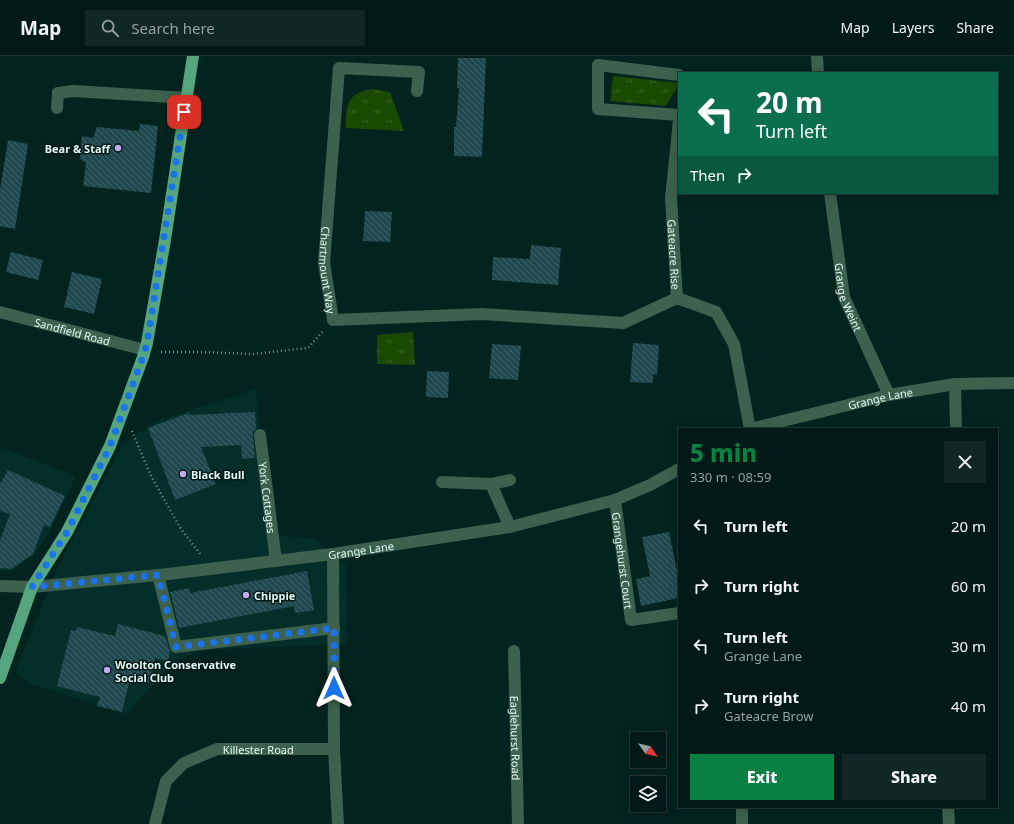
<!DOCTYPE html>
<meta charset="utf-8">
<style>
:root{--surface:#021a17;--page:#102724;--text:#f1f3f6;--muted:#96a1a1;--line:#233836;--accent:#0b8043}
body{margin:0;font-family:"Noto Sans",sans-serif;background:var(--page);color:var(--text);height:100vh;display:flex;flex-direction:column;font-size:15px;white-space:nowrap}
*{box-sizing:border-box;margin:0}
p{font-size:13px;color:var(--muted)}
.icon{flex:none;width:22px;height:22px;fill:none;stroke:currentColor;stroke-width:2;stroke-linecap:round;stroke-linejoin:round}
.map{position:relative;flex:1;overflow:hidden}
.sheet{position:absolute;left:678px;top:372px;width:320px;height:380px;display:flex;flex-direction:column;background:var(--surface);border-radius:0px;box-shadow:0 2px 10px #0003,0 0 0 1px var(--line)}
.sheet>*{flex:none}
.guide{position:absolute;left:678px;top:16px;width:320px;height:122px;border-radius:0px;box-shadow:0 2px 10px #0003,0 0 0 1px var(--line);background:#0b6e4f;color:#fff;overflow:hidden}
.needle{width:26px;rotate:124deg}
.fabs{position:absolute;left:630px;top:676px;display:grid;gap:8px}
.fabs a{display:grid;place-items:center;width:36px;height:36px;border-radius:0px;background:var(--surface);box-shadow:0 2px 10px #0003,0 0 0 1px var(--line);font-size:20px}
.pin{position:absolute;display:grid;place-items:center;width:34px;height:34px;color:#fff;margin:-17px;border-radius:8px;box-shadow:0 2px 6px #0006}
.me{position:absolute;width:44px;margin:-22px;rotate:0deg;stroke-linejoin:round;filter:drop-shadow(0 0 3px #0008)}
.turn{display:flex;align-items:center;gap:14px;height:84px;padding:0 12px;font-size:18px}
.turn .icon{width:52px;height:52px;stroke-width:2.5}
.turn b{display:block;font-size:28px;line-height:34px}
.then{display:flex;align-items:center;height:38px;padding:0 12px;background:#0003;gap:8px;font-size:15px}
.round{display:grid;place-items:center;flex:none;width:42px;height:42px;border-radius:0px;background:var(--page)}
.overview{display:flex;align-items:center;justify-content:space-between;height:68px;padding:0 12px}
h1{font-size:24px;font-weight:800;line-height:30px;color:var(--accent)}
.primary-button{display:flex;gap:8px;margin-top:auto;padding:8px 12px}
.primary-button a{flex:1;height:46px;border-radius:0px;background:var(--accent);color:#fff;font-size:16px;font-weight:800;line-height:46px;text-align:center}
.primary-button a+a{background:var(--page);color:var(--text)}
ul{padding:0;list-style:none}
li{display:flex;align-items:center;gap:12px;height:60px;padding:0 12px}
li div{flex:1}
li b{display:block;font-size:15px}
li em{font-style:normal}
header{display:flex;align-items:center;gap:24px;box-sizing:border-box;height:56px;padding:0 20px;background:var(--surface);border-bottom:1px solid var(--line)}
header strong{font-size:19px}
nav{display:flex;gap:22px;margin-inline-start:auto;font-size:14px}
.search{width:280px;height:36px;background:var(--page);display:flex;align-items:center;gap:10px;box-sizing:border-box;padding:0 14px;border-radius:0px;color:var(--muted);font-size:15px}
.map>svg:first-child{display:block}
</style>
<header>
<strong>Map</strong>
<div class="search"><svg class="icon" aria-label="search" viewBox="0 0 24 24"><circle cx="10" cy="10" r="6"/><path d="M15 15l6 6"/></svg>Search here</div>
<nav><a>Map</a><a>Layers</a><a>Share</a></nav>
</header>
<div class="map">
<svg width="1014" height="768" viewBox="0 0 1014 768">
<defs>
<pattern id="grass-tufts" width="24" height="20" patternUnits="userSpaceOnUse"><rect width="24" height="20" fill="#184b00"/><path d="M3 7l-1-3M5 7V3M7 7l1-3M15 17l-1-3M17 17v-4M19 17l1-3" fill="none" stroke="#396626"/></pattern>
<pattern id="building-back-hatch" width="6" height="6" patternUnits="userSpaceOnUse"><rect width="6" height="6" fill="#20494f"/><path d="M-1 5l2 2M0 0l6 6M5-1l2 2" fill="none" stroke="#406469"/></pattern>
</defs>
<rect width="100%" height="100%" fill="#03231f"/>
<path fill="#032e29" d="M256,333L268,478L315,483L346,510L347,588L201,594L174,606L126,658L32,628L15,616L59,509L123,388L157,365Z
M0,391L76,420L50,475L34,499L11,515H0Z"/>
<path fill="url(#grass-tufts)" d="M613,20L679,27V28L666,50L610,45Z
M373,33L390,36L404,75L346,72C346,48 347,37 373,33Z
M413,276L415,309L377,308V279Z"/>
<path fill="url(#building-back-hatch)" d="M458,2H486L482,101L454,100V71H456L459,32H457Z
M140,68L158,70L151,137L83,130L86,107L80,103L82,80L93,82L97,71L139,75Z
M8,84L28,88L15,173L0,170V134Z
M365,155L392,156L390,186L363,185Z
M531,189L561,192L558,229L492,224L493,201L530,203Z
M11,196L43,204L38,224L6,216Z
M72,216L102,223L94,258L64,251Z
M633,287L659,289L657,319L653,318V327L630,326Z
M492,288L521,290L518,324L489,322Z
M427,315L449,316L448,342L426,341Z
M255,356L256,373L253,376V380L255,402L242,403L241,389L201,391L216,428L175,444L148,372L189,357L190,359Z
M8,414L65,440L50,471L44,469L33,498L11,513L0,512V484L10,458L0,455V428Z
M669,476L677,515L679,514V542L641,550L636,523L650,520L642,481Z
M307,515L314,554L295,557L294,550L179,572L170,536L189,532L190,537Z
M118,568L165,580L170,595L168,605L155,602L149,627L130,623L122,656L97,650L100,641L57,630L71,574L76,575L77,571L115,580Z"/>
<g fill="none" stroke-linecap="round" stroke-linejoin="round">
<path stroke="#78938f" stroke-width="2.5" stroke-dasharray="1 3" stroke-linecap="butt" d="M161,296H201L253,298L308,292L324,274
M132,375L151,420L181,473L201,499"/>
<g stroke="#3c614e" stroke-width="12">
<path d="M817,0L818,17"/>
<path d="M679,19L598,9V53L679,59"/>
<path id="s1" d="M417,35L419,16L339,12L324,207L333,264L482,258L623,267L677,242"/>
<path d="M57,52L58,37L73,35L187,42"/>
<path id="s2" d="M679,64L671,142L677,242L716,256L734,288L750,373"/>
<path id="s3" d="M830,137L844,241L889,339"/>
<path id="s4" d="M0,256L145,294"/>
<path d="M955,328L956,373"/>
<path id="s5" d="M750,373L889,339L955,328L1014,327"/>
<path id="s6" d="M260,379L276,505"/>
<path d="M442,426L491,428L510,424"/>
<path d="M491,428L510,471"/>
<path id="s7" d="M615,444L631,564L679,557"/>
<path d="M333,498L334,693L338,768"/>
<path d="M158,519L176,591L334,572"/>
<path id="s8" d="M0,530L32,531L168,518L333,498L510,471L615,444L650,429L679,413"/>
<path id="s9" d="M514,595L518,768"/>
<path d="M742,751V768"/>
<path d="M948,751L949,768"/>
<path id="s10" d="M155,768L166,725L184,707L217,693H334"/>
</g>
<path stroke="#55a57f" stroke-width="12" d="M0,622L32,531L67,476L110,390L143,301L147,287L165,184L193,0"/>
</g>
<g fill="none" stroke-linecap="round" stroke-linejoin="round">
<path stroke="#1a73e8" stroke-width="7" stroke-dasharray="0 12.6" d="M184,56L147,287L143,301L110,390L67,476L32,531L158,519L176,591L334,572V632"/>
</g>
<g fill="#c4a7f1" stroke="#001916" stroke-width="1.5">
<circle cx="118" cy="92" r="4"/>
<circle cx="183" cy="418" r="4"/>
<circle cx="246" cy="539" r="4"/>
<circle cx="107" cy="614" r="4"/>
</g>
<g text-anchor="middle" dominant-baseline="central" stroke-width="3" stroke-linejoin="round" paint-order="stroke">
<g font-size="11" font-weight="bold" fill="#e2f8f5" stroke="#001916" text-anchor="start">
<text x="110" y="92" text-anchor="end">Bear &amp; Staff</text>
<text x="191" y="418">Black Bull</text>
<text x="254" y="539">Chippie</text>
<text x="115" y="608">Woolton Conservative<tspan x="115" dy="13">Social Club</tspan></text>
</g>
<g font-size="11" fill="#e2f8f5" stroke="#001916">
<text stroke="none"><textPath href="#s2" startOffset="135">Gateacre Rise</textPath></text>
<text stroke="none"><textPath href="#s1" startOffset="302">Chartmount Way</textPath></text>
<text stroke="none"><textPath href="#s3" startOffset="106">Grange Weint</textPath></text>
<text stroke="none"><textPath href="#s4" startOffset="75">Sandfield Road</textPath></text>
<text stroke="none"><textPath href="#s5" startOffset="134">Grange Lane</textPath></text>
<text stroke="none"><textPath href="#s6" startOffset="63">York Cottages</textPath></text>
<text stroke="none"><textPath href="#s8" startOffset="363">Grange Lane</textPath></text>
<text stroke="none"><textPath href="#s7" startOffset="61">Grangehurst Court</textPath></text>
<text stroke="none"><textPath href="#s9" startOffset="87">Eaglehurst Road</textPath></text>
<text stroke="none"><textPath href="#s10" startOffset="147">Killester Road</textPath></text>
</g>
</g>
</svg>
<div class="fabs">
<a><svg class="needle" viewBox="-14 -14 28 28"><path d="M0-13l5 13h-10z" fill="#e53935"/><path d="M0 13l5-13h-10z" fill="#96a1a1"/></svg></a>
<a><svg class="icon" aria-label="layers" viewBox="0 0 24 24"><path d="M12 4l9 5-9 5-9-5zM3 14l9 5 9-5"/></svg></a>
</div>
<div class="pin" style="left:184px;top:56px;background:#d93025"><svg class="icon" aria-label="arrive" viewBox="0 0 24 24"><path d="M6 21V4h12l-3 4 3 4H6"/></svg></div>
<svg class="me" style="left:334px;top:632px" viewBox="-20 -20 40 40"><path d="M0-17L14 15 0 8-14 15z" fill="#1a73e8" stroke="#fff" stroke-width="4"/></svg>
<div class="guide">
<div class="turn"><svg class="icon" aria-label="left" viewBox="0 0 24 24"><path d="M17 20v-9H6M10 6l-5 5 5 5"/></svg><div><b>20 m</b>Turn left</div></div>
<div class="then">Then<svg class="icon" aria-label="right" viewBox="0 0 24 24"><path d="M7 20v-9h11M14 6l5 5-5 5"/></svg></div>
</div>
<section class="sheet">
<div class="overview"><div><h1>5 min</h1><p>330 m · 08:59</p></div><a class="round"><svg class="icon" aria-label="close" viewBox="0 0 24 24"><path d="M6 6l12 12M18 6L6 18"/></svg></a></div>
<ul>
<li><svg class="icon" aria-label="left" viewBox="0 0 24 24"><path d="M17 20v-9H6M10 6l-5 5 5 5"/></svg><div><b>Turn left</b></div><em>20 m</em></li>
<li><svg class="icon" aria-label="right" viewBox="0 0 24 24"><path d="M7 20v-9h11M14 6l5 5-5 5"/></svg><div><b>Turn right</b></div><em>60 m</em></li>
<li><svg class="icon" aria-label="left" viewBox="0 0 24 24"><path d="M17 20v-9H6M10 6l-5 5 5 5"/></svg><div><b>Turn left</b><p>Grange Lane</p></div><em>30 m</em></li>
<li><svg class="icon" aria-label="right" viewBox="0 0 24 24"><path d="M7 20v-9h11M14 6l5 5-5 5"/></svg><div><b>Turn right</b><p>Gateacre Brow</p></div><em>40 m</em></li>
</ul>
<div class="primary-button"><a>Exit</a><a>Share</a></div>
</section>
</div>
